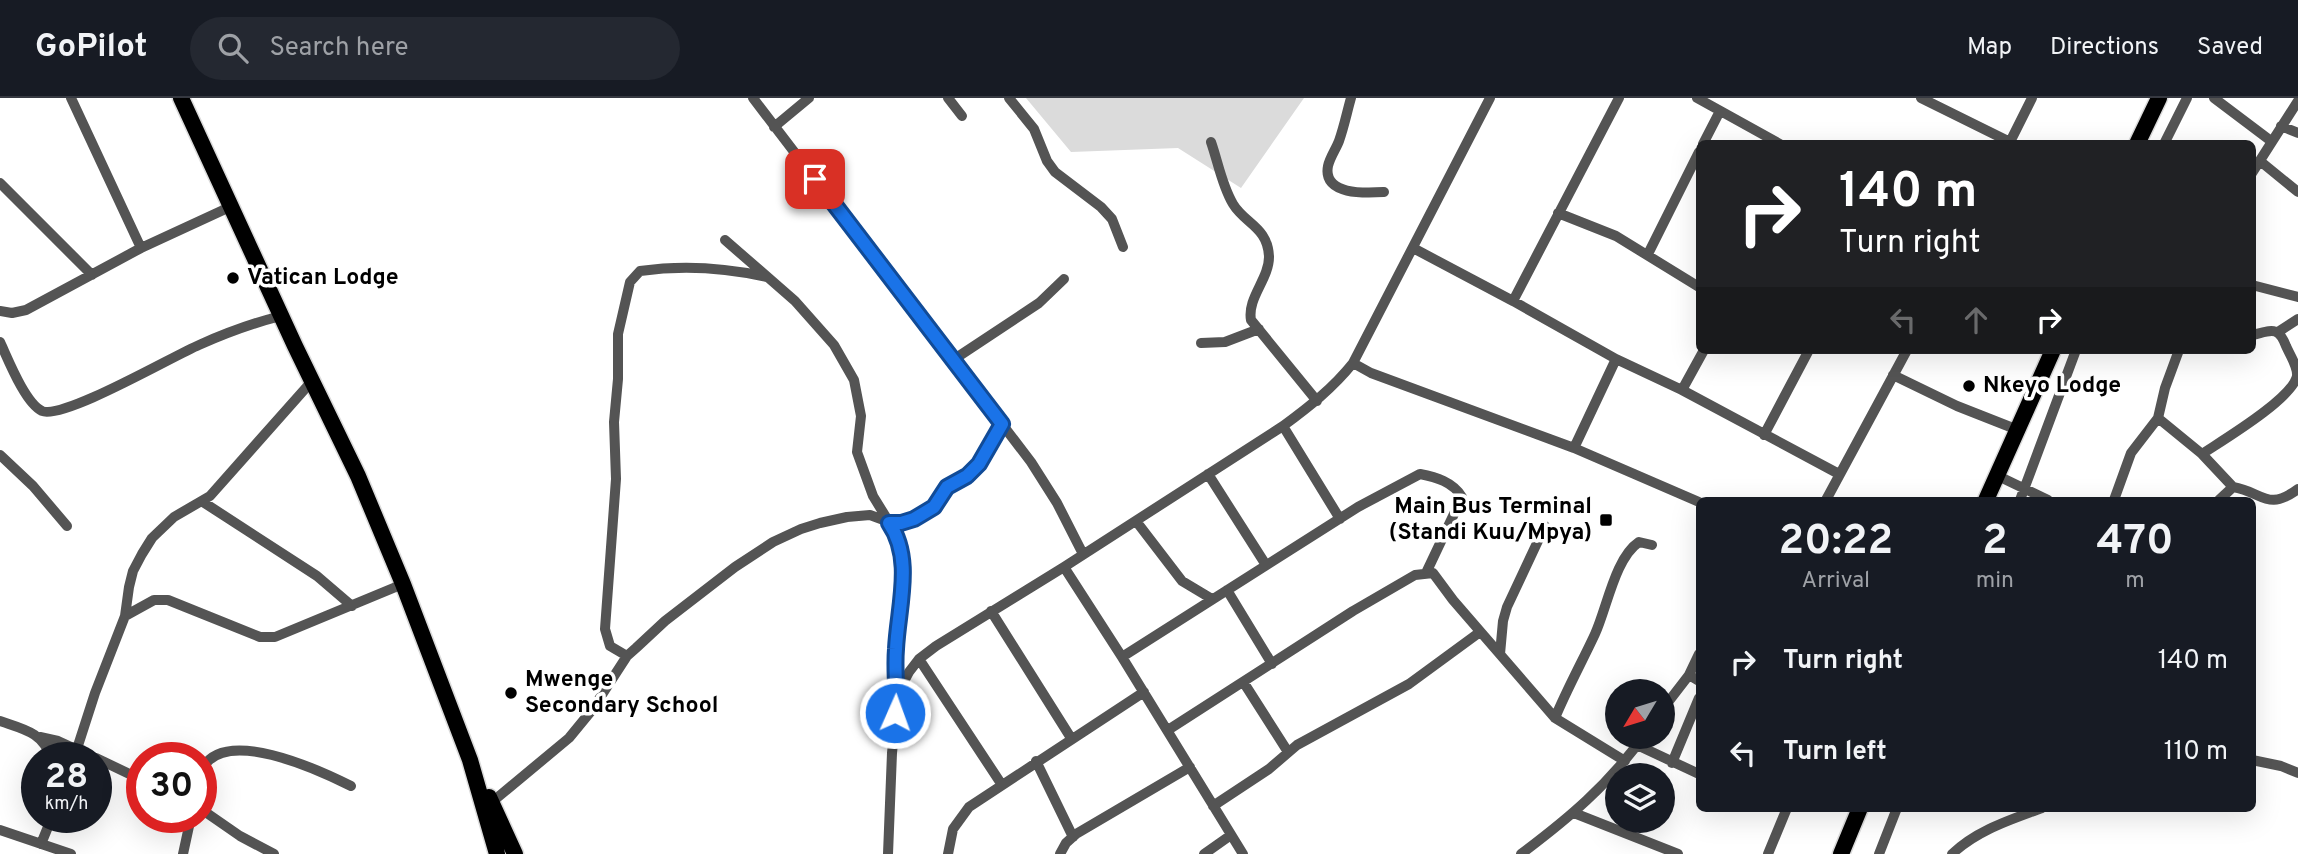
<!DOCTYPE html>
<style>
:root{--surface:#171b24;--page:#242831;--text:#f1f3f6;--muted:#9ea1a6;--line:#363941}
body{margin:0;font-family:Overpass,sans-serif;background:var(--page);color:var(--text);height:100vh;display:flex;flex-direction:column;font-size:26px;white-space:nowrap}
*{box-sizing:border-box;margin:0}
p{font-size:23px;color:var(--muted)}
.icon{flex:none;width:38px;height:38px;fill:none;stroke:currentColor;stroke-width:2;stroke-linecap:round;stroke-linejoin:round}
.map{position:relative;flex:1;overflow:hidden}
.sheet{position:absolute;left:1696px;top:399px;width:560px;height:315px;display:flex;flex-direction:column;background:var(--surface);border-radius:10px;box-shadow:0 7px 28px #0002}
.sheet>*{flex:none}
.banner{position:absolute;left:1696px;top:42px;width:560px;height:214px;border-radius:10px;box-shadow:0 7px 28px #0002;background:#202124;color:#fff;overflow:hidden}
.needle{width:46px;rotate:232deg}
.fabs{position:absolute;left:1605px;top:581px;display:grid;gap:14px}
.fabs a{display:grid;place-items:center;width:70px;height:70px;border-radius:50%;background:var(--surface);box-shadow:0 7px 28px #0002;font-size:35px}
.speed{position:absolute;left:21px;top:644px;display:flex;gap:14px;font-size:35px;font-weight:700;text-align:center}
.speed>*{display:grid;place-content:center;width:91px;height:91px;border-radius:50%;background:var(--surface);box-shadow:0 7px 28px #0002;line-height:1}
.speed small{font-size:18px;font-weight:400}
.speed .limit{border:10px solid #d22;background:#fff;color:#111}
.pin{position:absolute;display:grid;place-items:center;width:60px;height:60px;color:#fff;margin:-30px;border-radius:14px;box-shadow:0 4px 10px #0006}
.me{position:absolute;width:77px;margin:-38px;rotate:2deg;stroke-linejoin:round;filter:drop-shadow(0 0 5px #0008)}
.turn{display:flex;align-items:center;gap:24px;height:147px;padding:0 28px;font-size:32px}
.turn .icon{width:91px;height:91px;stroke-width:2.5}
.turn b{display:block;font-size:49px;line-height:60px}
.lanes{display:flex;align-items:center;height:66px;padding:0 28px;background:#0003;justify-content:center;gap:35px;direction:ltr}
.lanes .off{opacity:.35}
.eta{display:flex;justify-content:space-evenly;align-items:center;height:119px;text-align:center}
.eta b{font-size:42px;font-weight:700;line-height:49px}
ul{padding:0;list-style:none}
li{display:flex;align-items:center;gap:21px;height:91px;padding:0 28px}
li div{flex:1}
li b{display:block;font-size:26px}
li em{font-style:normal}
header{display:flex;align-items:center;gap:42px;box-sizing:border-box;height:98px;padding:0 35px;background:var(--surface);border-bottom:2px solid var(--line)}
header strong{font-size:33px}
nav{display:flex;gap:38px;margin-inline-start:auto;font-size:24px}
.search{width:490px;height:63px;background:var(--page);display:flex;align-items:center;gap:18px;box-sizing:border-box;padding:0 24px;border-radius:38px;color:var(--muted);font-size:26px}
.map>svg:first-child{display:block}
</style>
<header>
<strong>GoPilot</strong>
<div class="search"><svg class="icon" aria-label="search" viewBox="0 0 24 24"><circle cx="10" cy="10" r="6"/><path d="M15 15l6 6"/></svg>Search here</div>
<nav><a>Map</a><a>Directions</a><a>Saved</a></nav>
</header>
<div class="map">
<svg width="2298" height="756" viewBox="0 0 2298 756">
<rect width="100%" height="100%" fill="#fff"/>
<path fill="#dbdbdb" d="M1026,0H1304L1241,90L1178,50L1071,54Z"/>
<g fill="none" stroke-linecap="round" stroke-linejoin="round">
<g stroke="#dbdbdb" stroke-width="19">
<path id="trunk" d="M181,0L295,248L358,378L403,486L470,662L497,756
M2137,46L2159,0
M1986,402L2053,252
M489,699L515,756
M1841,756L1860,710"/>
</g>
<path stroke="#545454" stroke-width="10" d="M71,0L141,150
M753,0L1031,364L1057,405L1083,456
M948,0L962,18
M1009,0L1034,31L1047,63L1055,74L1101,109L1112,121L1123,149
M1351,0C1347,14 1344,29 1339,43C1336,51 1330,59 1328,68C1322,98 1367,95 1384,94
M1697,0L1780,46
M1921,0L2010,44
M2214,0L2271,43
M2281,28L2298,35
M774,29L809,0
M1211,44C1218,64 1222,88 1233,106C1245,126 1268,129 1269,159C1269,181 1247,200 1251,222L1317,303
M1703,46L1720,13
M2009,46L2032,0
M2164,46L2187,0
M2260,63L2298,94
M2252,75L2298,3
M0,85L92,177
M1558,115L1616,138L1699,189
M725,142L795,203L834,247L854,282L861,318L857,354L873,398L897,437L904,468L895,555L898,595
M1413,150L1513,203L1616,261L1682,292L1839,376
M1648,156L1699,54
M2252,187L2298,199
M1513,203L1619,0
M0,213L12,215L26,212L141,150L232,108
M2278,234L2298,221
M0,244C8,261 25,305 42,313C63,322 173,258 199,247C226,235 253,225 281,218
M1201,245L1225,244L1259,231
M953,262L1039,205L1064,181
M1353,265L1371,275L1574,350L1699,404
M1893,277L1957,308L2018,332
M1682,292L1704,252
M2158,320L2202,356L2233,389
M1283,328L1340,421
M1764,337L1809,252
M1574,350L1616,261
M2202,356C2223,342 2292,301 2297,278C2298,269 2290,257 2286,248C2278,227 2271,233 2252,237
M0,357L33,388L67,428
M1208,376L1266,467
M1996,377L2048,402
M1826,402L1907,252
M2020,402L2076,252
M2114,402L2131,355L2158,320L2165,290L2179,252
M2219,402L2233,389C2263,394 2267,414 2298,391
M203,404L317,478L352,508
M1136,423L1182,483L1212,501
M1064,469L1122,559L1243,756
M1227,492L1272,566
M991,513L1071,640
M125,518L154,502H168L260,539H275L403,486
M1500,556L1503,523L1507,509L1545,428
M627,558L610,548L605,531L616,381L614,324L618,281V236L630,184L640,173C681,167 727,170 767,179
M1122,559L1358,409L1420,376C1436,379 1453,384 1462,399L1426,475
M919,561L1002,687
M1689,577L1699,583
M1244,585L1288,654
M1662,612L1689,577L1699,556
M1555,620C1567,591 1582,564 1595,536C1607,510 1615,460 1639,444L1652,447
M0,623C23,631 43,634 51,660
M1168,632L1353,513L1415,477L1433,475L1453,502L1555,620L1625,663
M40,639L58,643L95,660
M1637,647L1699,676
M74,660L95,595L125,518L129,489L133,473L142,456L152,440L174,419L210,398L312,283
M96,660L142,682
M2252,662L2281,668L2298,675
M1036,663L1073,739
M1672,665L1699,600
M201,674C220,625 321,673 351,688
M492,704L569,640L592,612L627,558L636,550L665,523L735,469L773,444L801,431L820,425L847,419L870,417L889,424L901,425L920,419L934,409L947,389L967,378L979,365L1002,326
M1213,708L1269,671L1297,647L1409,586L1480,534
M201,711L240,738L274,756
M1574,715L1678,756
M0,732L71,756
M41,746L52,719
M183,756L191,719
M888,756L892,655L898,595L909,574L919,561L936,548L1064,469L1283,328C1309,309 1333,290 1353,265L1490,0
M948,756L953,731L969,709L1144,594
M1060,756L1066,745L1076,736L1190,669
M1204,756L1231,737
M1521,756C1569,720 1607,688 1643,639
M1768,756L1787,710
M1879,756L1897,710
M1952,756C1977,732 2010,722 2042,710"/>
<use href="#trunk" stroke="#000" stroke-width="16"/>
</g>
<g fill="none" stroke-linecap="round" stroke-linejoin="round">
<g stroke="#114b97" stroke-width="18">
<path id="route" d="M815,81L1002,326L979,366L967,378L947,389L934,409L914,421L901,425H889C914,461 898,509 896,551C894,573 898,594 895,615"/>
</g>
<use href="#route" stroke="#1a73e8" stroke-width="12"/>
</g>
<g fill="#000" stroke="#fff" stroke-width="2.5">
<circle cx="233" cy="180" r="7"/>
<circle cx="1969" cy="288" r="7"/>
<rect x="1599" y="415" width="14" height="14" rx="3.5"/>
<circle cx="511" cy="595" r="7"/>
</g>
<g text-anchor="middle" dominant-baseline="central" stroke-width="7" stroke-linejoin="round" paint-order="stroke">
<g font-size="23" font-weight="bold" fill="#000" stroke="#fff" text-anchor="start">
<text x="247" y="180">Vatican Lodge</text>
<text x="1983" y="288">Nkeyo Lodge</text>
<text x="1592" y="409" text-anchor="end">Main Bus Terminal<tspan x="1592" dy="26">(Standi Kuu/Mpya)</tspan></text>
<text x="525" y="582">Mwenge<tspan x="525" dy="26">Secondary School</tspan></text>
</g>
</g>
</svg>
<div class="fabs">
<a><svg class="needle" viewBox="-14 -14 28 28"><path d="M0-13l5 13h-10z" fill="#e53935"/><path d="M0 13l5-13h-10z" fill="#9ea1a6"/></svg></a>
<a><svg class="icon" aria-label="layers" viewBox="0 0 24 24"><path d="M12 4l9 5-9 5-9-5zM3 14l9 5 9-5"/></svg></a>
</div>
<div class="speed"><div>28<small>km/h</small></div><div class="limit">30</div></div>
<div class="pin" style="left:815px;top:81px;background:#d93025"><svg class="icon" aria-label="arrive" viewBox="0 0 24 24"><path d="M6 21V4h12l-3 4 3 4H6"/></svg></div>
<svg class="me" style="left:895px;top:615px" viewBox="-20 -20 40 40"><circle r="17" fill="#1a73e8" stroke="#fff" stroke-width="3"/><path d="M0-11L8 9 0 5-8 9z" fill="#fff"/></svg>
<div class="banner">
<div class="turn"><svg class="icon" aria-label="right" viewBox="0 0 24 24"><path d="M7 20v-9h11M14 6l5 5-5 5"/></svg><div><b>140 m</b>Turn right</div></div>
<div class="lanes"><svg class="icon off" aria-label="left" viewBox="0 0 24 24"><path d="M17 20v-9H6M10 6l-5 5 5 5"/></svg><svg class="icon off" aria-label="ahead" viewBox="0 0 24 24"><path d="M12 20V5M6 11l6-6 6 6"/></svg><svg class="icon" aria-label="right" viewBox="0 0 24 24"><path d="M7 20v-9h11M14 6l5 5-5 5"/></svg></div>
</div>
<section class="sheet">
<div class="eta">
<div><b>20:22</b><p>Arrival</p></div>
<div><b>2</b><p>min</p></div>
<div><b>470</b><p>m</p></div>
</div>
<ul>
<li><svg class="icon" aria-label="right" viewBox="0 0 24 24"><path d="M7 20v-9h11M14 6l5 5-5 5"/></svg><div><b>Turn right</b></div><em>140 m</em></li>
<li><svg class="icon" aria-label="left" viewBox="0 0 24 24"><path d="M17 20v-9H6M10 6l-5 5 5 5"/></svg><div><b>Turn left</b></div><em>110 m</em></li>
</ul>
</section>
</div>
